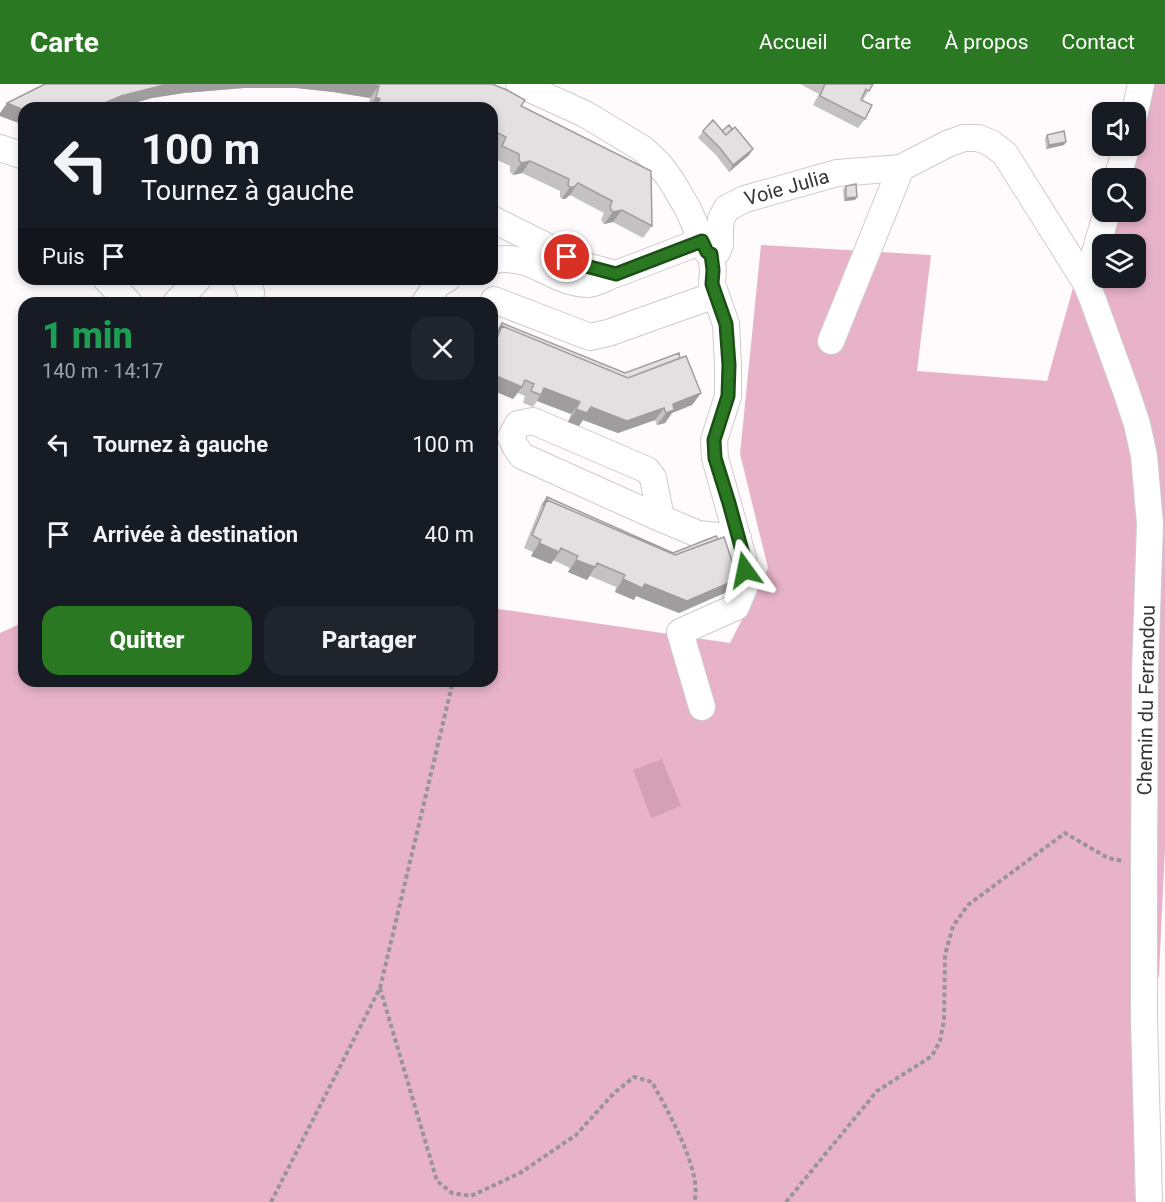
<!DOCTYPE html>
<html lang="fr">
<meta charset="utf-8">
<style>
:root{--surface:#171b24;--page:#20242c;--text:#f1f3f6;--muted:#9ea1a6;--accent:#2a7922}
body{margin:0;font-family:Roboto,sans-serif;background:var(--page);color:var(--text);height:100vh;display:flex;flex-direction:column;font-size:22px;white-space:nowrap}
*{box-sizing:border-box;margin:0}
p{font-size:20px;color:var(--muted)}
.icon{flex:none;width:33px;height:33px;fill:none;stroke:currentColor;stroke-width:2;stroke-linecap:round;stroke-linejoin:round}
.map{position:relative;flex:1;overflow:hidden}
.panel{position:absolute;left:18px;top:213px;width:480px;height:390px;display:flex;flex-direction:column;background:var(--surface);border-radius:18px;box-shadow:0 3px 9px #0003}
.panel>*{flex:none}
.banner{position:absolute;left:18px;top:18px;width:480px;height:183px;border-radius:18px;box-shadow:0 3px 9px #0003;background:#171b24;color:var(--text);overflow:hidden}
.fabs{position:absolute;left:1092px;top:18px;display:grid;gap:12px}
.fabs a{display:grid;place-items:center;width:54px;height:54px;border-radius:12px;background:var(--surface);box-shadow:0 3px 9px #0003;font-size:30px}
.pin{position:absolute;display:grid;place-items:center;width:51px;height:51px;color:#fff;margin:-26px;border:3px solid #fff;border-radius:50%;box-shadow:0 2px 6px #0007}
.me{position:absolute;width:66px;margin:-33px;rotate:348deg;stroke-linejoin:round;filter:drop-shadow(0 0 4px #0008)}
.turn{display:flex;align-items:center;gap:21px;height:126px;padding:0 24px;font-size:27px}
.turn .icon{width:78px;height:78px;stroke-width:2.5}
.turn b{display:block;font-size:42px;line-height:51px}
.then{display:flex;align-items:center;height:57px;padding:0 24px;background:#0003;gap:12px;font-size:22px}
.round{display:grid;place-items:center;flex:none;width:63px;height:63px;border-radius:18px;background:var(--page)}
.overview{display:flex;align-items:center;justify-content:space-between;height:102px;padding:0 24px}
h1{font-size:36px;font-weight:800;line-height:45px;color:#1e9e55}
.cta{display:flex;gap:12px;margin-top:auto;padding:12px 24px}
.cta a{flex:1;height:69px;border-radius:18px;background:var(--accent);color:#fff;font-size:24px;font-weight:800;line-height:69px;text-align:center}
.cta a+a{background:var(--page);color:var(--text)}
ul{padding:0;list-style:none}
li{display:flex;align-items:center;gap:18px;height:90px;padding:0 24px}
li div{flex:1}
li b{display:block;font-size:22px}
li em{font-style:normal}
header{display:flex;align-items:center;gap:36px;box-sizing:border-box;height:84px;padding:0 30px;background:var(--accent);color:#fff}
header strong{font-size:28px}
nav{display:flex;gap:33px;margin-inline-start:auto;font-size:21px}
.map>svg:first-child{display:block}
</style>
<header>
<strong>Carte</strong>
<nav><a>Accueil</a><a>Carte</a><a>À propos</a><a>Contact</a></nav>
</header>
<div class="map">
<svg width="1165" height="1118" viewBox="0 0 1165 1118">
<rect width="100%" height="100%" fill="#fffafc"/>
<path fill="#e8b3c9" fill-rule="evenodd" d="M1130,0H1165V764L1159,891L1133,1018L1135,1118H0V549L24,538V597H492V524L730,559L768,484L740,370L761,161L931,171L917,287L1047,297L1088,150L1102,104V128H1136V94H1106L1136,62V28ZM1102,160H1136V194H1102Z"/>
<path fill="#d4a0b6" d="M662,675L681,722L651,734L633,686Z"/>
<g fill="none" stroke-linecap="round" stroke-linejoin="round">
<g stroke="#d0cbcd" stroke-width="28">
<g id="minor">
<path d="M519,0L585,30L643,65L659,80L671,96L688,125L707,168L711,170"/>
<path d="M1135,28L1141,0"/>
<path d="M0,64L24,72"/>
<path d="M1117,94L1127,62"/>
<path d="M492,135L586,182L616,190L702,157"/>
<path id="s1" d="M711,170L717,168L720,161V145L721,135L727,124L745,115L837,89L901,84L947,60L964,54H978L991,59L1005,70L1086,199L1093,216L1126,307L1137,340L1144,372L1150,440L1145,588L1144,782V935L1149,1118"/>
<path d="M492,177C530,167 551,199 588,200C595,200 603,195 610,192"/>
<path d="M106,195L129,219"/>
<path d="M245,195L251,208L250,219"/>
<path d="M1086,199L1107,128"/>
<path d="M494,216L590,253L608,249L715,211"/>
<path d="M425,218L438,200L447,195"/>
<path d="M176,219L198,195"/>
<path d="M831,257L901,84"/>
<path d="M661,434L653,394L647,386L533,337L518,340L511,353L515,362L522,372L653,431L698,450L738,454"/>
<path d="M702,623L680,548L736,523L746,499L743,474L715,374L714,356L728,312V281L726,240L712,200L713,186L711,170"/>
</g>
</g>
<path stroke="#999597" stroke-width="4" stroke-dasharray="4.5 3" stroke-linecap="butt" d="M380,904L437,1097L452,1109L471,1112L520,1089L576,1051L614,1009L634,993L652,998C666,1024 704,1089 694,1118
M271,1118L380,904L453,597
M786,1118L877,1007L932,972L940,957L944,936L945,871L953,842L968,821L1065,749L1108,774L1123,777"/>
<use href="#minor" stroke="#fff" stroke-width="26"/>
</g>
<path fill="#c4c1c2" d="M45,0H492L521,22L652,142L643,154L613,138L604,140L601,136L604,129L570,111L565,115H562L560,113V107L522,89L513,91L510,88V82L493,74L497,65L492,63V24H368L370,14L333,8L296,4H244L184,9L152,14L116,24H24V41L0,32Z
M800,0H873L863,16L865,35L858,44L813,21L819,10Z
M1095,29L1102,50L1095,51L1093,32Z
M703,47H722L753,65L749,71L729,88L716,71L698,54Z
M1047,51L1066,58L1064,61L1046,65L1045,54Z
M846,102L855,116L844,117L843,105Z
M502,239L625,289L681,274L701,309L692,321L672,329L665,339L657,341L655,336L618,349L583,336L579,342L568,338L571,330L537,317L533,323L523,319L525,312L518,309L513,315L492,306V258L497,245Z
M547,413L673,469L738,495L729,507L679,529L636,512L634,516L615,508L616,503L590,492L587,496L568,488L570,484L553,476L551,480L531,472L533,468L524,464L542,419Z"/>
<path fill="#a09d9e" d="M174,0H367L379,2L370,14L333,8L296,4H244L184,9L152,14L116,24H93L121,12L160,2Z
M376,13L380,15L374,24H368Z
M7,19L24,26V41L0,32V29Z
M1102,47V50L1095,51L1098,48Z
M1066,58L1064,61L1046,65L1049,61Z
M753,65L749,71L729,88L733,81Z
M530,77L522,89L513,91L521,79Z
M578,99L570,111L565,115H562L570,103Z
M857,113L855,116L844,117L846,114Z
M622,126L613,138L604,140L613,128Z
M492,290L522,303L513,315L492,306Z
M544,304L580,318L571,330L537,317Z
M701,309L692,321L672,329L665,339L657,341L673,320Z
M591,323L664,324L655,336L618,349L583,336L579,342L568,338L576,325Z
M539,459L559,468L551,480L531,472Z
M576,476L595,483L587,496L568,488Z
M623,495L645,500L738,495L729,507L679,529L636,512L634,516L615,508Z"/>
<path fill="#e4e0e1" stroke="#a09d9e" stroke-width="1.5" d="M45,0H174L160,2L121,12L93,24H24V26L7,19Z
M367,0H492L507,6L525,16L521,22L651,87L652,142L622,126L613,128L610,124L612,117L578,99L574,103H570L568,101L569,95L530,77L521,79L519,76V70L502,62L506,53L492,46V24H377L380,15L376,13L379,2Z
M825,0H873L869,7L866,5L861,16L872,21L865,35L820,12Z
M1109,27V28H1102V47L1098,48L1095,29Z
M713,36L726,51L735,43L753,65L733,81L720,64L703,47Z
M729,41L732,45L726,51L722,47Z
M1064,47L1066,58L1049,61L1047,51Z
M856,100L857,113L846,114V102Z
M502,239L625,289L679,269L680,274L628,294L502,242L498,248Z
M502,242L628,294L686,272L701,309L673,320L674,326L666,329L664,324L627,337L591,323L587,329L576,325L580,318L544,304L541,311L531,307L534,300L525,296L522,303L492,290V266Z
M547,413L673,469L716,452L718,455L675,471L547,416L543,422Z
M547,416L675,471L724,453L738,495L687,517L645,500L642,504L623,495L625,491L597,479L595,483L576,476L578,472L561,464L559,468L539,459L541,456L532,451Z"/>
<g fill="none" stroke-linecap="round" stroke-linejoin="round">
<g stroke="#1b4f16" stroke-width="15">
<path id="route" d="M567,173L586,182L616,190L702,157L707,168L711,170L713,186L712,200L726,240L729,281L728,312L714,356L715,374L729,419L744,474L745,486"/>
</g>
<use href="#route" stroke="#2a7922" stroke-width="10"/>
</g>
<g text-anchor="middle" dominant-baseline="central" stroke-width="4.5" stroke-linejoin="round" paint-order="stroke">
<g font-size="20" fill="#383637" stroke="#fff">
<text stroke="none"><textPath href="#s1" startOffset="116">Voie Julia</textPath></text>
<text transform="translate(1146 616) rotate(-89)">Chemin du Ferrandou</text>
</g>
</g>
</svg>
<div class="fabs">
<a><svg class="icon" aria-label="sound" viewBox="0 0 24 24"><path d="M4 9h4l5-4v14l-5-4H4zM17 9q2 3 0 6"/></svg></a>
<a><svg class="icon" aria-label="search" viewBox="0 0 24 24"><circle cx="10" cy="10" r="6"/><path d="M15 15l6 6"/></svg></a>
<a><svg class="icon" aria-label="layers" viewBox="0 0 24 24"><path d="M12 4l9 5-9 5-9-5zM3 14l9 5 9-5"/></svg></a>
</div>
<div class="pin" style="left:567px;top:173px;background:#d93025"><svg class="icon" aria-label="arrive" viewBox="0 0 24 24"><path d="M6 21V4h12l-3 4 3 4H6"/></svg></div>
<svg class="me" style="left:745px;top:486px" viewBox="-20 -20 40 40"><path d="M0-17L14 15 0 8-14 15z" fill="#2a7922" stroke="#fff" stroke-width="4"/></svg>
<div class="banner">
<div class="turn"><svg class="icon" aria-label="left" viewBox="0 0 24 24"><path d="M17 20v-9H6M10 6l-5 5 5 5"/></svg><div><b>100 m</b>Tournez à gauche</div></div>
<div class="then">Puis<svg class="icon" aria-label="arrive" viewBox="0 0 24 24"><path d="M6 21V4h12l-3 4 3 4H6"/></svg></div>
</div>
<section class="panel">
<div class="overview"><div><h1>1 min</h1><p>140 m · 14:17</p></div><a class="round"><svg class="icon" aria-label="close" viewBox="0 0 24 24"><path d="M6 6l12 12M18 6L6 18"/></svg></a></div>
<ul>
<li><svg class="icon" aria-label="left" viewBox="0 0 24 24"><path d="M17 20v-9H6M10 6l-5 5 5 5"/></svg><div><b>Tournez à gauche</b></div><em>100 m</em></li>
<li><svg class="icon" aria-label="arrive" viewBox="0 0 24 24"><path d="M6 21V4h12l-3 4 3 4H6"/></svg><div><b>Arrivée à destination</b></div><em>40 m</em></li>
</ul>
<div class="cta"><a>Quitter</a><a>Partager</a></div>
</section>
</div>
